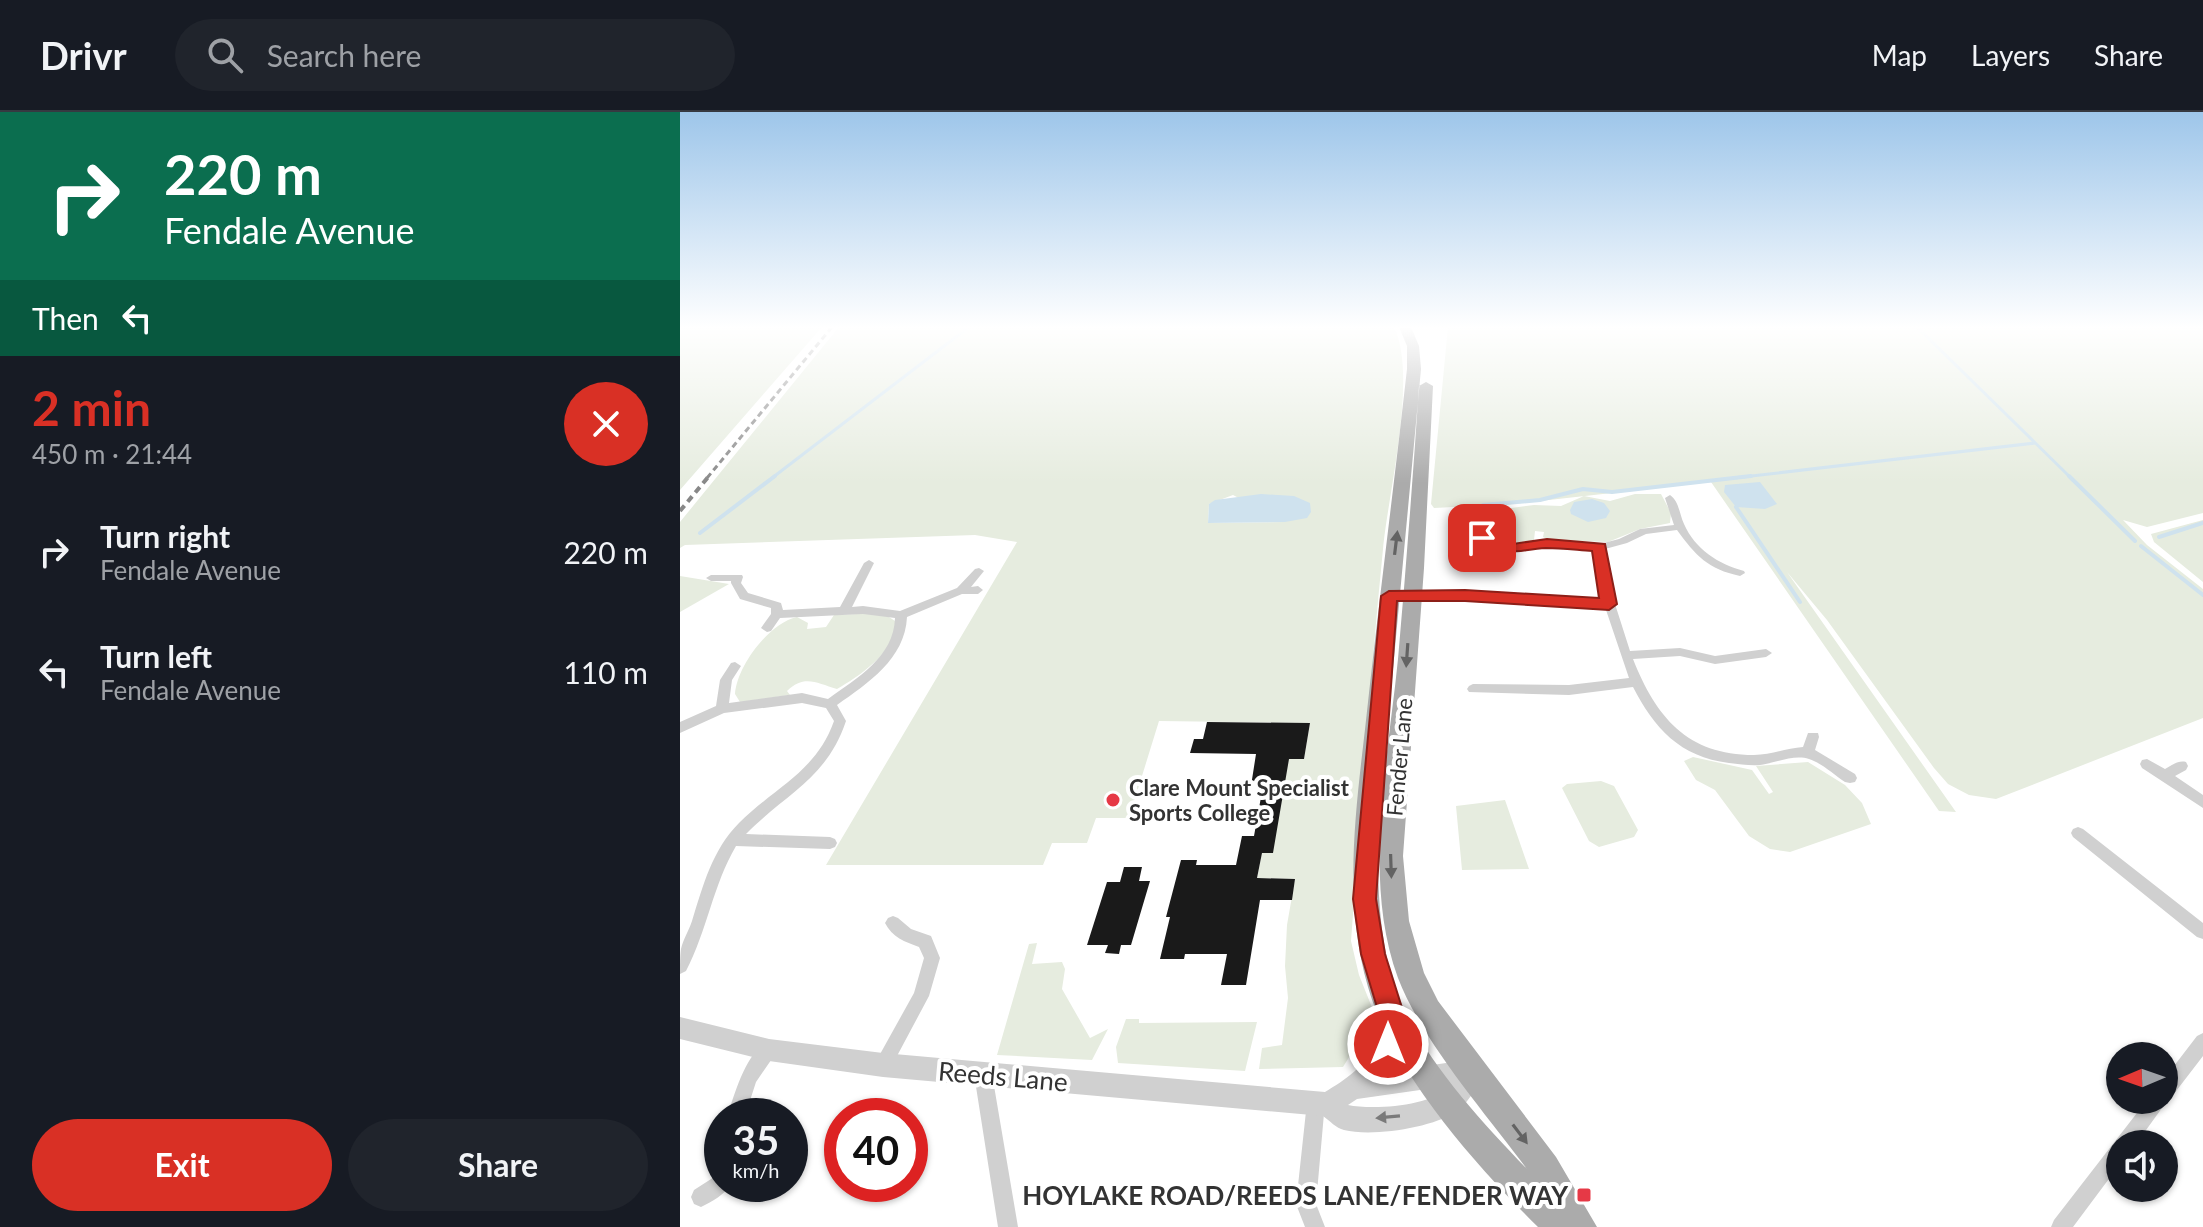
<!DOCTYPE html>
<meta charset="utf-8">
<style>
:root{--surface:#171b24;--page:#20242c;--text:#f1f3f6;--muted:#9ea1a6;--line:#363941;--accent:#d93025}
body{margin:0;font-family:Lato,sans-serif;background:var(--page);color:var(--text);height:100vh;display:flex;flex-direction:column;font-size:30px;white-space:nowrap}
*{box-sizing:border-box;margin:0}
p{font-size:26px;color:var(--muted)}
.icon{flex:none;width:44px;height:44px;fill:none;stroke:currentColor;stroke-width:2;stroke-linecap:round;stroke-linejoin:round}
.map{position:relative;flex:1;overflow:hidden}
.side{display:flex;flex-direction:column;background:var(--surface);width:680px}
.side>*{flex:none}
.top-card{background:#0b6e4f;color:#fff;overflow:hidden}
.needle{width:52px;rotate:268deg}
.controls{position:absolute;left:1426px;top:930px;display:grid;gap:16px}
.controls a{display:grid;place-items:center;width:72px;height:72px;border-radius:50%;background:var(--surface);box-shadow:0 2px 6px #0004;font-size:40px}
.speed{position:absolute;left:24px;top:986px;display:flex;gap:16px;font-size:40px;font-weight:700;text-align:center}
.speed>*{display:grid;place-content:center;width:104px;height:104px;border-radius:50%;background:var(--surface);box-shadow:0 2px 6px #0004;line-height:1}
.speed small{font-size:20px;font-weight:400}
.speed .limit{border:12px solid #d22;background:#fff;color:#111}
.pin{position:absolute;display:grid;place-items:center;width:68px;height:68px;color:#fff;margin:-34px;border-radius:16px;box-shadow:0 4px 12px #0006}
.me{position:absolute;width:88px;margin:-44px;rotate:0deg;stroke-linejoin:round;filter:drop-shadow(0 0 6px #0008)}
.turn{display:flex;align-items:center;gap:28px;height:168px;padding:0 32px;font-size:36px}
.turn .icon{width:104px;height:104px;stroke-width:2.5}
.turn b{display:block;font-size:56px;line-height:68px}
.then{display:flex;align-items:center;height:76px;padding:0 32px;background:#0003;gap:16px;font-size:30px}
.round{display:grid;place-items:center;flex:none;width:84px;height:84px;border-radius:42px;background:var(--page)}
.headline{display:flex;align-items:center;justify-content:space-between;height:136px;padding:0 32px}
h1{font-size:48px;font-weight:700;line-height:60px;color:var(--accent)}
.action{display:flex;gap:16px;margin-top:auto;padding:16px 32px}
.action a{flex:1;height:92px;border-radius:48px;background:var(--accent);color:#fff;font-size:32px;font-weight:700;line-height:92px;text-align:center}
.action a+a{background:var(--page);color:var(--text)}
ul{padding:0;list-style:none}
li{display:flex;align-items:center;gap:24px;height:120px;padding:0 32px}
li div{flex:1}
li b{display:block;font-size:30px}
li em{font-style:normal}
header{display:flex;align-items:center;gap:48px;box-sizing:border-box;height:112px;padding:0 40px;background:var(--surface);border-bottom:2px solid var(--line)}
header strong{font-size:38px}
nav{display:flex;gap:44px;margin-inline-start:auto;font-size:28px}
.search{width:560px;height:72px;background:var(--page);display:flex;align-items:center;gap:20px;box-sizing:border-box;padding:0 28px;border-radius:44px;color:var(--muted);font-size:30px}
main{display:flex;flex:1;min-height:0}
.map>svg:first-child{display:block}
</style>
<header>
<strong>Drivr</strong>
<div class="search"><svg class="icon" aria-label="search" viewBox="0 0 24 24"><circle cx="10" cy="10" r="6"/><path d="M15 15l6 6"/></svg>Search here</div>
<nav><a>Map</a><a>Layers</a><a>Share</a></nav>
</header>
<main>
<section class="side">
<div class="top-card">
<div class="turn"><svg class="icon" aria-label="right" viewBox="0 0 24 24"><path d="M7 20v-9h11M14 6l5 5-5 5"/></svg><div><b>220 m</b>Fendale Avenue</div></div>
<div class="then">Then<svg class="icon" aria-label="left" viewBox="0 0 24 24"><path d="M17 20v-9H6M10 6l-5 5 5 5"/></svg></div>
</div>
<div class="headline"><div><h1>2 min</h1><p>450 m · 21:44</p></div><a class="round" style="background:#d93025;color:#fff"><svg class="icon" aria-label="close" viewBox="0 0 24 24"><path d="M6 6l12 12M18 6L6 18"/></svg></a></div>
<ul>
<li><svg class="icon" aria-label="right" viewBox="0 0 24 24"><path d="M7 20v-9h11M14 6l5 5-5 5"/></svg><div><b>Turn right</b><p>Fendale Avenue</p></div><em>220 m</em></li>
<li><svg class="icon" aria-label="left" viewBox="0 0 24 24"><path d="M17 20v-9H6M10 6l-5 5 5 5"/></svg><div><b>Turn left</b><p>Fendale Avenue</p></div><em>110 m</em></li>
</ul>
<div class="action"><a>Exit</a><a>Share</a></div>
</section>
<div class="map">
<svg width="1523" height="1115" viewBox="0 0 1523 1115">
<rect width="100%" height="100%" fill="#fff"/>
<path fill="#e6ecdf" fill-rule="evenodd" d="M0,215H142L0,378Z
M159,215H714C738,264 708,381 703,437C690,567 681,698 671,829L679,863L695,903L663,955L579,957L582,936L602,933L608,886L605,854L607,813L615,767L577,766L600,647H624L630,611L479,609L449,706H416L407,731H372L363,753H146L337,430L295,423L5,433L0,436V410ZM553,383L605,410L528,411L529,392Z
M768,215H1523V401L1467,415L1443,408L1467,433L1523,477V606L1316,687L1289,683L1268,672L1254,656L1147,508L1107,460L1276,700L1259,699L1031,370L832,392L754,396L751,392Z
M955,382H981L991,401L990,411L960,417L928,430L869,428L863,425L864,420L855,419L854,428C836,439 811,434 803,413L809,399L854,393L881,394L904,384L930,389Z
M1523,408V470L1474,430L1471,422Z
M0,464L49,472L0,500Z
M203,501L215,509C219,538 178,565 157,577C137,571 124,562 107,579L110,583L60,590L55,582C57,554 89,511 117,505L128,511L127,517L146,515L154,503Z
M1013,645L1072,658L1089,682L1093,680L1076,654L1128,650L1165,673L1182,691L1191,712L1110,740L1090,737L1069,724L1035,678L1016,668L1004,649Z
M921,669L934,674L958,718L954,725L919,735L909,729L882,676L887,672Z
M825,688L849,757L782,758L776,694Z
M357,831L352,852L382,850L385,857L382,877L410,926L428,917L412,948L317,943L349,832Z
M446,907H459V911L577,910L565,959L438,951L436,935Z"/>
<path fill="#cfe2ee" d="M1080,370L1097,392L1085,397L1056,395L1044,380L1045,373Z
M581,382L614,384L630,391L631,400L627,406L605,410L528,411L529,392L535,388Z
M912,387L924,391L930,399L926,406L908,410L891,402L890,398L894,390Z"/>
<g fill="none" stroke-linecap="round" stroke-linejoin="round">
<path stroke="#cfe2ee" stroke-width="3" d="M1237,215L1391,366
M92,366L289,215
M1054,366L1355,331"/>
<path stroke="#cfe2ee" stroke-width="4" d="M1389,364L1455,429
M803,393L860,388L903,377L932,380L1071,364
M1056,395L1120,490
M20,421L95,364
M1479,425L1523,411
M1461,434L1523,483"/>
</g>
<path fill="#1a1a1a" d="M527,610L630,611L624,647H609L593,741H582L577,766L615,767L612,788H580L566,873H541L547,842H505L504,847H480L490,805H486L501,748H517L516,753H556L562,724H574L583,674H571L576,642L510,641L514,627H523Z
M444,755H462L459,769H470L451,833H441L439,842L425,841L428,833H407L427,770H440Z"/>
<g fill="none" stroke-linecap="round" stroke-linejoin="round">
<path fill="#d0d0d0" fill-rule="evenodd" d="M990,383C999,389 999,401 1004,412C1015,437 1038,452 1064,459L1065,461L1060,464C1028,457 1016,444 997,418L966,422L947,431L925,437L935,492L950,539L1000,536L1035,544L1086,537L1092,541L1086,545L1035,552L1000,544L953,547C976,605 1007,643 1074,643C1091,643 1107,636 1123,635L1128,621H1138L1139,625L1135,638L1175,662L1177,666L1175,670L1170,671L1165,670C1154,663 1142,651 1129,647C1114,642 1095,651 1080,653C1070,654 1060,652 1049,651C1000,645 974,616 953,575L889,583L789,580L787,577L789,574L793,572L889,573L949,566L925,495L785,488H709L704,484L709,480H785L923,488L915,438C900,436 885,434 869,435C841,437 826,441 798,428L793,411L794,409H802L807,424L829,432L875,429L920,432L939,427L960,417L994,413L985,386Z
M189,448L194,451L172,495L183,494L220,499L277,476L295,457L299,456L304,459L291,475L298,474L303,478L298,482H282L227,505C225,547 188,571 157,593L166,609C146,668 106,681 66,722L150,725L155,727L157,731L155,735L150,737L56,734C33,773 27,819 6,859L0,862C0,854 0,844 1,837C3,828 9,818 12,809C23,774 32,738 59,711C95,675 136,660 154,609L146,596L122,591L44,601L0,621V610L36,594L40,568L51,551L55,550L61,554L52,568L49,591L122,581L148,587C177,566 214,545 215,506L183,502L100,506L91,519L87,520L81,516L91,502V496L60,487L51,471V469H31L26,466L31,463H62L63,465L61,471L68,481L101,491L103,498L160,495L184,451Z
M1467,647L1485,657C1492,653 1498,648 1506,650L1508,654L1506,658L1495,664L1523,683V696L1462,656L1460,652L1462,648Z
M1398,715L1403,717L1523,811V827L1517,825L1393,725L1391,721L1393,717Z
M213,804L218,806L231,817L251,824L260,846L249,884L209,959L203,962L197,959L194,953L234,881L244,846L239,835C225,830 212,825 205,811L208,806Z
M1523,921V944L1490,987L1487,989L1456,1032H1440V1052L1393,1115H1371L1374,1108L1467,988H1484V967L1517,924Z
M89,929L95,932L98,938L76,970L65,1004H47C55,982 66,939 89,929Z
M303,953L309,956L312,962L338,1115H318L294,962L297,956Z
M636,981L642,984L645,990L636,1092L645,1115H625L616,1092L627,990L630,984Z
M42,1060V1072H51C46,1082 31,1090 21,1095L14,1092L11,1085L14,1078Z"/>
<path fill="#d0d0d0" fill-rule="evenodd" d="M712,896L720,899C728,919 716,943 705,960L793,947L801,951L805,959C800,971 787,993 776,1000C751,1016 692,1025 664,1018C656,1016 650,1009 643,1004L203,965L89,949L0,927V905L89,927L203,941L645,980C665,968 687,953 696,931C700,920 700,909 704,899ZM768,974C752,995 692,998 668,993L677,987Z"/>
<path fill="#ababab" fill-rule="evenodd" d="M719,215H731L739,234L741,257L699,707C697,764 697,824 716,878C739,943 800,1008 847,1057C806,1002 742,929 718,866C682,768 708,648 718,547C726,456 733,365 739,274L746,270L753,274L744,456L723,744L729,809L744,861L758,889L876,1045L917,1115H858C796,1054 712,959 688,875C660,779 679,679 689,581C701,473 715,365 727,257V234Z"/>
<path stroke="#888" stroke-width="3" stroke-dasharray="6 4" stroke-linecap="butt" d="M27,366L152,215"/>
<path stroke="#888" stroke-width="4" stroke-dasharray="7 5" stroke-linecap="butt" d="M0,399L29,364"/>
</g>
<defs><path id="oneway-solid" d="M-6-.8H1V-3.2L6.5 0L1 3.2V.8H-6Z" transform="scale(2)"/></defs>
<g fill="#636363">
<use href="#oneway-solid" transform="translate(716 431) rotate(-83)"/>
<use href="#oneway-solid" transform="translate(727 543) rotate(94)"/>
<use href="#oneway-solid" transform="translate(711 754) rotate(88)"/>
<use href="#oneway-solid" transform="translate(840 1022) rotate(53)"/>
</g>
<use fill="#7a7a7a" href="#oneway-solid" transform="translate(708 1005) rotate(175)"/>
<linearGradient id="sky" x2="0" y2="1"><stop stop-color="#9ec6ea"/><stop offset="0.58" stop-color="#fff"/><stop offset="1" stop-color="#fff" stop-opacity="0"/></linearGradient>
<rect width="1523" height="371" fill="url(#sky)"/>
<path fill="#d93025" stroke="#8d1f18" stroke-width="2" d="M802,422L833,432L867,427L925,432L937,492L929,498L785,489H717L696,787L705,842L724,902L718,941L708,945L699,941L695,932L699,902L681,842L673,787L701,484L709,479L785,478L919,486L912,439C897,438 881,436 866,436C835,438 827,446 797,430L795,426Z"/>
<g fill="#e63946" stroke="#fff" stroke-width="3">
<circle cx="433" cy="688" r="8"/>
<rect x="896" y="1075" width="16" height="16" rx="4"/>
</g>
<g text-anchor="middle" dominant-baseline="central" stroke-width="8" stroke-linejoin="round" paint-order="stroke">
<g font-size="22" fill="#333" stroke="#fff">
<text transform="translate(719 645) rotate(-85)">Fender Lane</text>
</g>
<g font-size="22" font-weight="bold" fill="#333" stroke="#fff" text-anchor="start">
<text x="449" y="675">Clare Mount Specialist<tspan x="449" dy="25">Sports College</tspan></text>
</g>
<g font-size="26" fill="#333" stroke="#fff">
<text transform="translate(323 964) rotate(5)">Reeds Lane</text>
</g>
<g font-size="26" font-weight="bold" fill="#333" stroke="#fff" text-anchor="end">
<text x="888" y="1083">HOYLAKE ROAD/REEDS LANE/FENDER WAY</text>
</g>
</g>
</svg>
<div class="controls">
<a><svg class="needle" viewBox="-14 -14 28 28"><path d="M0-13l5 13h-10z" fill="#e53935"/><path d="M0 13l5-13h-10z" fill="#9ea1a6"/></svg></a>
<a><svg class="icon" aria-label="sound" viewBox="0 0 24 24"><path d="M4 9h4l5-4v14l-5-4H4zM17 9q2 3 0 6"/></svg></a>
</div>
<div class="speed"><div>35<small>km/h</small></div><div class="limit">40</div></div>
<div class="pin" style="left:802px;top:426px;background:#d93025"><svg class="icon" aria-label="arrive" viewBox="0 0 24 24"><path d="M6 21V4h12l-3 4 3 4H6"/></svg></div>
<svg class="me" style="left:708px;top:932px" viewBox="-20 -20 40 40"><circle r="17" fill="#d93025" stroke="#fff" stroke-width="3"/><path d="M0-11L8 9 0 5-8 9z" fill="#fff"/></svg>
</div>
</main>
